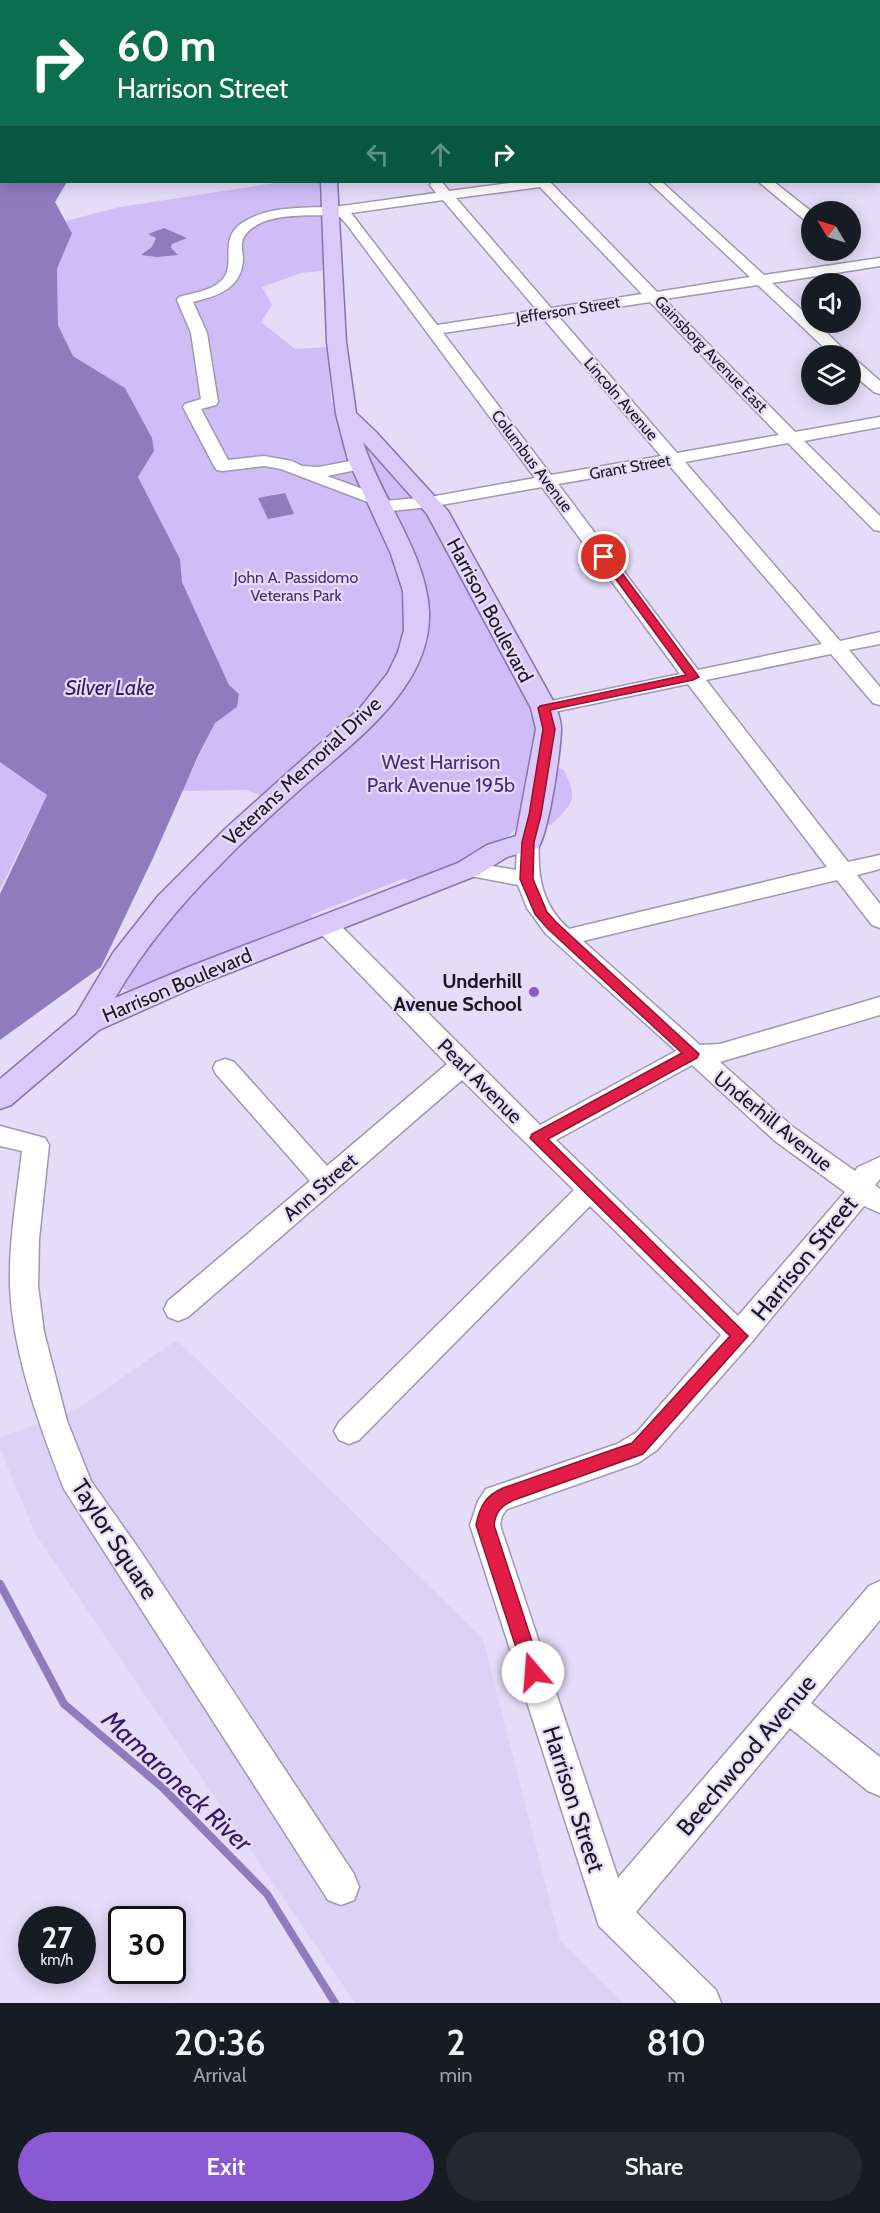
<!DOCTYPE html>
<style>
:root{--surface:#171b24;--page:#242831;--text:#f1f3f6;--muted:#9ea1a6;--accent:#895ad4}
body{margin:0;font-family:Cabin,sans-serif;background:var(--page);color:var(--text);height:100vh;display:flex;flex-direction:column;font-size:22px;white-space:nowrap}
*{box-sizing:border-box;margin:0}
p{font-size:20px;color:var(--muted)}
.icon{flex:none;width:33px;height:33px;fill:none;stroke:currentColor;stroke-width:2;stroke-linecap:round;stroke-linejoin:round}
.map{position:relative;height:2003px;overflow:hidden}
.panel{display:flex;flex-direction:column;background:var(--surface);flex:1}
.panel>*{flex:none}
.top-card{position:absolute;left:0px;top:0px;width:880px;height:183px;box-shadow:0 3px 15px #0003;background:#0b6e4f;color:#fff;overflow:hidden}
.needle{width:39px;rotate:308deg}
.buttons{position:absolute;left:801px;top:201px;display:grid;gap:12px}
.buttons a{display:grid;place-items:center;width:60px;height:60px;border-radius:50%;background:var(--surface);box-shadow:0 3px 15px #0003;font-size:30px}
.speed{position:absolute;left:18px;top:1906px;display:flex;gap:12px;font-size:30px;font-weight:700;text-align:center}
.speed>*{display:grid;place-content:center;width:78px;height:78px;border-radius:50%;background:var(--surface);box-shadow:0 3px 15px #0003;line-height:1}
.speed small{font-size:15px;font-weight:400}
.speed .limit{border:3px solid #111;border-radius:9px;background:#fff;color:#111}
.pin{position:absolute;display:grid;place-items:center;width:51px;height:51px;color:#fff;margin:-26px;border:3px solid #fff;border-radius:50%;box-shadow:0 2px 6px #0007}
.me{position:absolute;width:66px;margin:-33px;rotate:342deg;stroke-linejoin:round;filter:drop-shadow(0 0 4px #0008)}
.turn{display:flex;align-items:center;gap:21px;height:126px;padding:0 18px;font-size:27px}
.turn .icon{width:78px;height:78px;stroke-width:2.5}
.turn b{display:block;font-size:42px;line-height:51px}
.lanes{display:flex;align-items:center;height:57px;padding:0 18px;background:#0003;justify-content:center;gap:30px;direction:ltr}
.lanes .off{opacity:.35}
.eta{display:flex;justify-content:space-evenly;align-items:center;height:102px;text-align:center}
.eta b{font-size:36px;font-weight:600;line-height:42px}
.button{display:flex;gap:12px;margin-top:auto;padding:12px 18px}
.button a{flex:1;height:69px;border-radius:36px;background:var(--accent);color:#fff;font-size:24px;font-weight:600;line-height:69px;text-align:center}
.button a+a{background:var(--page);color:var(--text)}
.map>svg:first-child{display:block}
</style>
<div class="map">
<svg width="880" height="2003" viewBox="0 0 880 2003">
<rect width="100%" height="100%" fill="#e4dcf8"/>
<path fill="#dcd2f5" d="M177,1340L483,1639L560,1941L623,2003H355L36,1535L0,1449V1437L74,1411Z"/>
<path fill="#cebdf7" d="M282,182H323L327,270L301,273L262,287L272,305L261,322L295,349L328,347L331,401L338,411L344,446L389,544L409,613L399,659L371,699L265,797L246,790L182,791L215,723L237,707L239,694L229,685L182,582L180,559L138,477L154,451L125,388L73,356L58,325L57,269L72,233L66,221L120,207Z
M359,437L415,498L394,502L384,500Z
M416,507L427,509L473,592L472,600L495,645L503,649L538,715L540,728C534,756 530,793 521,819C508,852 440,870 409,882L405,878L311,915L313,918L193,965L134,992L118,987L161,925L414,660L393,511Z
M0,759L47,795L0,889Z
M556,767L564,770C579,801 573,802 551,825L541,824Z"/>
<path fill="#917bbf" d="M0,129L2,182H67L55,202L72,233L57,269L58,325L73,356L125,388L152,438L154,451L138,477L180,559L182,582L229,685L239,694L237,707L215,723L198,756L154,856L101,967L0,1040V894L47,795L0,762Z
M164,228L187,238L172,244L171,248L178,255L157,257L141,255L152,247L156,238L148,234Z
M285,493L294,514L268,519L258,498Z"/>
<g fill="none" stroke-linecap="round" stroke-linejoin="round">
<path stroke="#917bbf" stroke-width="3" d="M570,0L573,2"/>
<path stroke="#917bbf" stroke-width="8" d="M0,1584L64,1704L163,1788L267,1894L335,2003"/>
<g stroke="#9f98b1" stroke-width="3">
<path id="minor" d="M235,0H247V2H236Z
M506,0H530L505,2Z
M750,0H762L750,2Z
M879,53H880V61H879Z
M432,182H442L449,191L518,182H550L657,292L750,277L649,182H662L764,275L880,258V266L772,283L812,319V322H816L850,356H833L758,285L664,299L795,432L880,417V427L804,441L880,516V531L874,530L788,443L685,462L840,641L880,632V644L849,650L880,687V705L873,703L831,654L706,680L848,862L880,855V869L857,875L880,904V928L872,925L837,880L583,941L700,1045L720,1044L880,997V1015L720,1062L793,1127L855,1171L858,1167L880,1157V1179L875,1185L880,1189V1213L864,1206L750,1344L657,1450L638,1463L507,1509L502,1516L500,1525L618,1878L869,1586L880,1581V1620L811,1703L880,1757V1796L868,1791L790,1728L636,1912L716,1990L721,2003H677L599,1926L470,1525L478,1501L486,1489L617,1444L637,1432L721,1335L590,1206L359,1440L349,1444L339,1440L334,1431L339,1422L574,1190L462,1080L188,1317L178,1321L168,1317L164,1309L168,1301L310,1181L216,1074L213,1068L216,1062L225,1059L234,1062L327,1166L447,1064L317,930L314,924L317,918L325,916L333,918L540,1125L676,1051L546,934L527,908L518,885L460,874L457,869L460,864L468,862L516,870L517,842L520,837L528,835L536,837L539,842C537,877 542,905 569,929L827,867L688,684L544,714L537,712L534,708L537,704L680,674L542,487L430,507L380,512L374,511L371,507L373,504L281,469L264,466L223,471L217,470L214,466L183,407L185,404L201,399L191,333L177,300L179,297C193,293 210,291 221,281C238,265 217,240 242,223C270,204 309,209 341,206C373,202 405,197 436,193L430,185ZM540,187L642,294L551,308L456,198ZM443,200L537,310L437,325L351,213ZM331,215L340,217L348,226L535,478L430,497L384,501L382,496L327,476L366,468L369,464L366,460L360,459L319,467L302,466L292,461L264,456L228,460L201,409L216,405L218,402L207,333L193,302C218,296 243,288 243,257C242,249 240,241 246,234C264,212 306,216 331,215ZM650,302L779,435L677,453L558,316ZM543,318L661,456L551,475L443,333ZM669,465L822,644L698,670L558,484ZM692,1065L775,1141L845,1192L738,1316L556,1140Z
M759,182H774L812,212V223L807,222Z
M850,358L856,360L880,381V394L874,392L850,372Z
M0,1126L45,1138L49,1145L39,1239L38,1286L44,1332L67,1421L91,1481L141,1552L354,1874L359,1887L354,1900L341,1905L328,1900L64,1489C40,1427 12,1352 10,1285C9,1240 17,1195 22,1151L0,1146Z"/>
</g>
<g stroke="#8674ac" stroke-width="3">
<path id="major" d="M298,0H312V2H298Z
M321,182H337L346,342L356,413L376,432L448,511L557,708C558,715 562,724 561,731C560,755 549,831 538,848L507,857L478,875L206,982L99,1030L11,1105L0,1109V1079L76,1015L113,953L158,896L226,828L360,708L388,673L398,652L404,630L403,591L391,554L348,460L336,414L327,342ZM363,442L427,514L531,708L536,729L516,836L487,845L458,863L186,968L115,998C144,948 181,904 222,863C248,836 276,811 304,786C355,741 432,687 429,611C426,553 381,498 363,442Z"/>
</g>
<use href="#minor" fill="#fff" fill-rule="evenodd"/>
<use href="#major" fill="#d9cafa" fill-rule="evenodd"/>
</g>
<path fill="#e11d48" stroke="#92132f" stroke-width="1.5" d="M601,554H608L699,677L693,680L550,710L555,729L541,815L534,842L533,879L547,912L556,922L699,1054L697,1058L548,1139L748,1336L643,1454L514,1500C501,1506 496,1511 494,1525L542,1672L539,1679L533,1681L526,1679L524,1672L476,1525C480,1506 485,1496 503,1488L632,1443L730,1336L530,1138L532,1134L682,1053L547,928L535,914L520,879L522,842L529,815L543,729L538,708L540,706L686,675L601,559Z"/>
<circle fill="#895ad4" stroke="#e4dcf8" stroke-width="2" cx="534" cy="992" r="6"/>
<g text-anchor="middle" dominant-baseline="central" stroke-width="4.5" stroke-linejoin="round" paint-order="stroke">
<g font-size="16" fill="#1b1822" stroke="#e4dcf8">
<text transform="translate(568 310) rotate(-9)">Jefferson Street</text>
<text transform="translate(711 354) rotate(46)">Gainsborg Avenue East</text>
<text transform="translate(621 399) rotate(49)">Lincoln Avenue</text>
<text transform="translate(532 461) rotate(53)">Columbus Avenue</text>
<text transform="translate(630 467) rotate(-10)">Grant Street</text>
</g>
<g font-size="16" fill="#4b2a7b" stroke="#e4dcf8">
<text x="296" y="577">John A. Passidomo<tspan x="296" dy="18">Veterans Park</tspan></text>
</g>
<g font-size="20" fill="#1b1822" stroke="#e4dcf8">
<text transform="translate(490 610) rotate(62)">Harrison Boulevard</text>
<text transform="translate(302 771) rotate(-43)">Veterans Memorial Drive</text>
<text transform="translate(177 985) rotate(-23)">Harrison Boulevard</text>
<text transform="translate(480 1081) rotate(45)">Pearl Avenue</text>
<text transform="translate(773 1121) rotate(39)">Underhill Avenue</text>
<text transform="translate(320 1187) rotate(-41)">Ann Street</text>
</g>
<g font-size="20" fill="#4b2a7b" stroke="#e4dcf8">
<text x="441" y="762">West Harrison<tspan x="441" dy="23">Park Avenue 195b</tspan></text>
</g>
<g font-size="20" font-weight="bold" fill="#1b1822" stroke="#e4dcf8" text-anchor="end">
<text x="522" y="981">Underhill<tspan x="522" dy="23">Avenue School</tspan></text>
</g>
<g font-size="21" font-style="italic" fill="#3a1667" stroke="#e4dcf8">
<text x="110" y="687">Silver Lake</text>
</g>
<g font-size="24" fill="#1b1822" stroke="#e4dcf8">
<text transform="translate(804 1258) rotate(-51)">Harrison Street</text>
<text transform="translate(115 1539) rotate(57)">Taylor Square</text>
<text transform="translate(746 1755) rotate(-50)">Beechwood Avenue</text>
<text transform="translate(574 1799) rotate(72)">Harrison Street</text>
</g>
<g font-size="26" font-style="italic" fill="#3a1667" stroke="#e4dcf8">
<text transform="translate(177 1781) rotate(43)">Mamaroneck River</text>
</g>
</g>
</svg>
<div class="buttons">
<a><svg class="needle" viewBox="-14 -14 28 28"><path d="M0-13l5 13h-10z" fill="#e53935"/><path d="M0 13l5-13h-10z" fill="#9ea1a6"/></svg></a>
<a><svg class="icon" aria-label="sound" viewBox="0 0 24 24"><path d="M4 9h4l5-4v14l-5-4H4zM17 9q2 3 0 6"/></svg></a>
<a><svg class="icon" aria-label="layers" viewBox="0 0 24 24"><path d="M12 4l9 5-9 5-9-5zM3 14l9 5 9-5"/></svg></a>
</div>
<div class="speed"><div>27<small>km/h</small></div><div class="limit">30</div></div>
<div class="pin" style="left:604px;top:557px;background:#d93025"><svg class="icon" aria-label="arrive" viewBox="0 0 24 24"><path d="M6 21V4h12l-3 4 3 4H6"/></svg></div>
<svg class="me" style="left:533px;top:1672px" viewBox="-20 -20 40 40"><circle r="19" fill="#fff"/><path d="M0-13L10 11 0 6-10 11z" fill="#e11d48"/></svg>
<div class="top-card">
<div class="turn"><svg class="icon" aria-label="right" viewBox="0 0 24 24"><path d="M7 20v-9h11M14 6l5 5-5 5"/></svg><div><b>60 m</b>Harrison Street</div></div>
<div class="lanes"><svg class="icon off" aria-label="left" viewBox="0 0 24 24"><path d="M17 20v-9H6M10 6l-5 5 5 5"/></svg><svg class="icon off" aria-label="ahead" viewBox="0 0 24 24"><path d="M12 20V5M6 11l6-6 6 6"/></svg><svg class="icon" aria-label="right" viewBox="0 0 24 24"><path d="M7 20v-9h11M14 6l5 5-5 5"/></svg></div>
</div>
</div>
<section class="panel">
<div class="eta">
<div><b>20:36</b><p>Arrival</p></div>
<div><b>2</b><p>min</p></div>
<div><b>810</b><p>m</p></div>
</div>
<div class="button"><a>Exit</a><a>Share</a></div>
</section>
